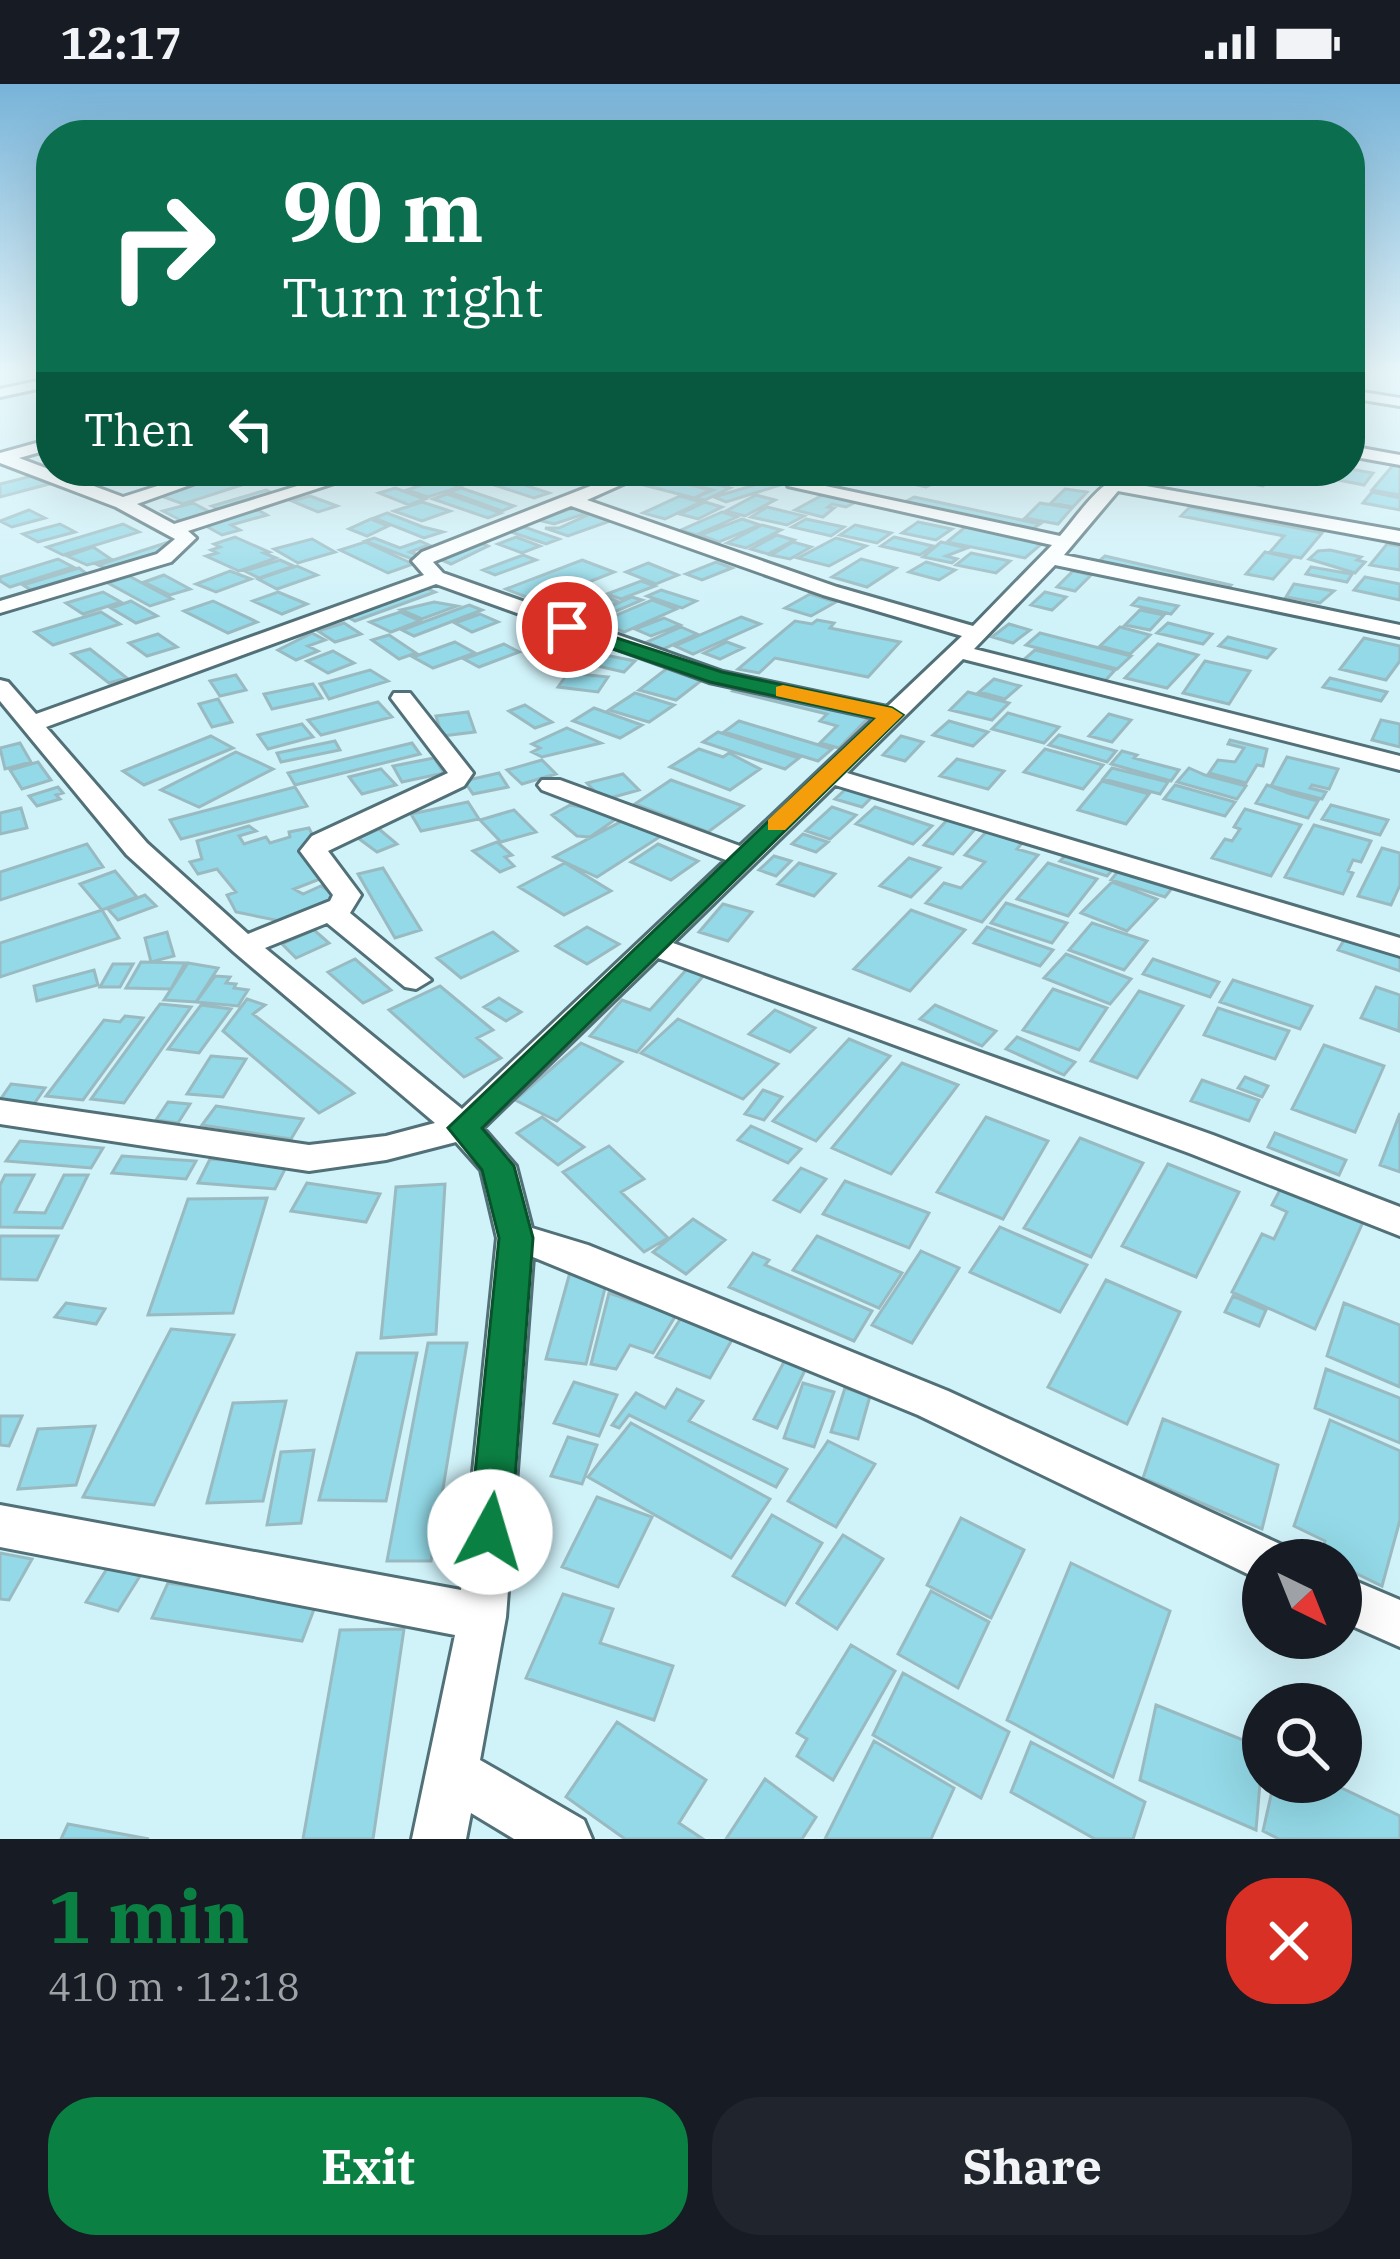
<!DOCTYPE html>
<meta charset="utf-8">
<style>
:root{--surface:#171b24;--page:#20242c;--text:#f1f3f6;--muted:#9ea1a6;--accent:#0b8043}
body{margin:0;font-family:"IBM Plex Serif",serif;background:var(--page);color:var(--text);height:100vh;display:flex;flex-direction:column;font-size:45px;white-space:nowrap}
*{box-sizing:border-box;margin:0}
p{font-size:39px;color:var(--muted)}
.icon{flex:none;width:66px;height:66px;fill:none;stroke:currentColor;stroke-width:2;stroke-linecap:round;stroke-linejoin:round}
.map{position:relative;height:1755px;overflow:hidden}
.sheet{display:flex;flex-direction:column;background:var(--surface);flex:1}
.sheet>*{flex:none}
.top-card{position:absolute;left:36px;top:36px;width:1329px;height:366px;border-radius:48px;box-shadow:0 12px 48px #0002;background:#0b6e4f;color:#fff;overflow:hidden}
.needle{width:78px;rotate:137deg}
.controls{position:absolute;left:1242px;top:1455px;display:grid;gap:24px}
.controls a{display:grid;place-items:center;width:120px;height:120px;border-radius:50%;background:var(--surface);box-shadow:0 12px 48px #0002;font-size:60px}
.pin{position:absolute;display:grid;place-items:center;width:102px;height:102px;color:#fff;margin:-51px;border:6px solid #fff;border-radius:50%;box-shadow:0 3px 12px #0007}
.me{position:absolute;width:132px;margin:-66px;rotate:6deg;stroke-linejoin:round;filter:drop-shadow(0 0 9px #0008)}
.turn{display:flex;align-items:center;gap:42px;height:252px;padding:0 48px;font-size:54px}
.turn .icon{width:156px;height:156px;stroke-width:2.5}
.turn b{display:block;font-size:84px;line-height:102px}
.then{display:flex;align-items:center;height:114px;padding:0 48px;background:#0003;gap:24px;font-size:45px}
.round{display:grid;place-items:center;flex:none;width:126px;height:126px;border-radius:48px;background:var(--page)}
.head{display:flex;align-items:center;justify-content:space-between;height:204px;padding:0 48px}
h1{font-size:72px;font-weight:800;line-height:90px;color:var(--accent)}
.action{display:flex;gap:24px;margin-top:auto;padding:24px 48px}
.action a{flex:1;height:138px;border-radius:48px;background:var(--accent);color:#fff;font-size:48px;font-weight:800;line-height:138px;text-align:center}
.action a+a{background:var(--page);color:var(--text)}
.status{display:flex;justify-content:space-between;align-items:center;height:84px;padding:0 60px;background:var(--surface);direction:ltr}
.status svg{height:33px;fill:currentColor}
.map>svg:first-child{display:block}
</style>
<div class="status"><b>12:17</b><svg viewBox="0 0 49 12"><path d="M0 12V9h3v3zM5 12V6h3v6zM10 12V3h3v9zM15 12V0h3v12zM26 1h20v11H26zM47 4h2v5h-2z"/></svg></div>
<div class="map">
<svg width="1400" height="1755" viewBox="0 0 1400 1755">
<rect width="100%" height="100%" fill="#d0f2f9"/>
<path fill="#93d9e7" stroke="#99bac1" stroke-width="3" d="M1395,379L1400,380V411L1372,406Z
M1350,385L1373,389L1364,401L1328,394L1334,387Z
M112,387H145L162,395L141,400Z
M424,387H479L489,390L463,399Z
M895,387H950L956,389L926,403L892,395Z
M1232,387H1256L1274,390L1263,402L1224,395Z
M676,390L730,404L705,416L695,414L713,406L667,394Z
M36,391L53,399L0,413V400Z
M653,391L710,406L694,414L636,399Z
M221,392L245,400L183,420L158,411Z
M497,392L549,409L534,414L482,397Z
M438,395L460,403L428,413L407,406Z
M765,398L777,402L726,418L714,413Z
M395,404L425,415L409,421L379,409Z
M461,404L514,422L502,427L449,408Z
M1065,405L1087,408L1073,423L1051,419Z
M266,406L275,410L221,426L212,422Z
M828,408L860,416L846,423L832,420L828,423L834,424L823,433L795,426Z
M1372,408L1400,414V426L1363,419Z
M447,410L501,429L488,434L433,415Z
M756,411L775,416L745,432L726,427Z
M310,412L337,422L318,428L292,417Z
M680,412L701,418L665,435L643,429Z
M914,413L1040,440L1031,446L905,418Z
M422,418L450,427L422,437L394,427Z
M705,418L722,423L698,435L680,430Z
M193,419L212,429L182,437L163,427Z
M1040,419L1072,424L1058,440L1025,434Z
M767,423L804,432L787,441L751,433Z
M1190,423L1322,449L1301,474L1270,468L1284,452L1181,432Z
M573,424L587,429L554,440L538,436Z
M29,426L45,434L12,443L0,437Z
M258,426L267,431L231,441L240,446L222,451L204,441Z
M722,428L737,433L696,451L681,446Z
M387,429L423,443L443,448L424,454L374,434Z
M590,430L610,437L568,452L545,444H559Z
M371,435L388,442L367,452L349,445Z
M742,435L760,441L719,458L700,451Z
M806,435L844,443L831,452L792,443Z
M918,438L952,445L936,456L902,449Z
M60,440L75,448L38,458L23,450Z
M123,440L139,448L63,471L47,463Z
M969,440L1046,456L1025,474L947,458Z
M762,441L781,446L746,464L727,459Z
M855,441L891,449L877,459L840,451Z
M521,442L559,455L546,460L508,447Z
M777,451L794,456L768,470L751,465Z
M235,453L269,468L264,469L276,474L239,487L206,472L217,469L211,466L220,463L214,460Z
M516,453L540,462L522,469L498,460Z
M894,453L933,462L920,471L881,462Z
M374,454L400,464L420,457L429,461L410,468L421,472L412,475L365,457Z
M836,454L866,462L829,482L798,474Z
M178,455L160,468L105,484L98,481Z
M312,455L335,468L298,479L274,465Z
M365,458L413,480L388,489L340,466Z
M793,458L811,463L790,475L771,471Z
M941,458L967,464L946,472L957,475L952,479L923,473Z
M481,459L488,462L451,480L437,474Z
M1387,460L1400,462V486L1370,481Z
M93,463L111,475L87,481L67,472Z
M1330,466L1361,473L1357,476L1365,478L1355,489L1309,475L1318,467Z
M1265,468L1292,474L1273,495L1246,490Z
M971,469L1010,477L996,489L956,481Z
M523,471L536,476L495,491L483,486Z
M1105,472L1231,501L1223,509L1097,479Z
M58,475L73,483L10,503L0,497V493Z
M861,475L896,484L867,503L832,493Z
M280,476L294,482L259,494L245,487Z
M582,476L614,488L539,518L506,505Z
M716,478L732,484L702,496L686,490Z
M926,478L955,486L939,496L909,488Z
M648,479L678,491L656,500L626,488Z
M297,482L317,491L277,505L258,495Z
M1311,483L1352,490L1347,498L1306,490Z
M79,484L87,490L31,506L23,501Z
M230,487L251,495L216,508L196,500Z
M1073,487L1091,491L1075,507L1057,503Z
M164,491L190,505L170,511L144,498Z
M129,492L172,515L150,522L108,499Z
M1365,493L1400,500V516L1354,506Z
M641,497L655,502L621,515L607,510Z
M1294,500L1334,507L1320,519L1286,513Z
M426,504L435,508L355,537L346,532Z
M661,506L696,517L682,524L647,512Z
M103,508L121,518L83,530L66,519Z
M278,508L307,520L282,530L253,517Z
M1045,508L1066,513L1052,526L1031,521Z
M810,510L836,518L811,532L785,524Z
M602,511L619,518L575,536L558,529Z
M632,513L642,516L589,539L580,536Z
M1139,514L1178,522L1171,530L1132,521Z
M652,516L676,525L624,548L600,538Z
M131,517L157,532L136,539L111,524Z
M213,517L257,538L228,549L184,527Z
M434,518L457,522L422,535L401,526Z
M469,521L482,526L414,552L402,546Z
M1140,526L1164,531L1150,546L1125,541Z
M101,528L120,540L53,561L35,548Z
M400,528L420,537L391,548L370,538Z
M480,530L498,538L472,548L455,539Z
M741,533L760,540L693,570L675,562Z
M664,534L680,541L651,552L635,545Z
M817,536L834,539L830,544L900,558L868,593L775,574L759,589L738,585L795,537L812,540Z
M344,539L361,550L335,558L318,547Z
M1168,539L1212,550L1203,560L1157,549Z
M1009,540L1030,546L1013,559L992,553Z
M681,543L697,550L663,565L647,558Z
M1120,543L1150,551L1130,570L1100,562Z
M312,549L325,556L308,562L318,567L296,576L278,566Z
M1040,549L1131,572L1117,585L1026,561Z
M158,550L177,563L147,572L129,559Z
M389,551L416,569L399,575L372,556Z
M1228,553L1275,565L1267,574L1219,562Z
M1364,554L1400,562V577L1386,596L1340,585Z
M455,558L475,569L433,584L413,573Z
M727,558L743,564L720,575L704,569Z
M504,560L519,568L479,583L464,575Z
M1158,560L1198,571L1167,604L1125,594Z
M90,565L127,594L109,599L72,570Z
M578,565L593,572L560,586L544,578Z
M1035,566L1115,586L1103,599L1021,578Z
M333,567L354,579L328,589L307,577Z
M605,571L635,577L624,588L593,581Z
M1205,577L1250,587L1229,620L1183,609Z
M669,583L706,593L676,616L639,606Z
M370,586L388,597L329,615L320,600Z
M568,589L608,593L598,608L558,603Z
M236,591L246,606L220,612L210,597Z
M1330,594L1387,608L1381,617L1323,603Z
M994,595L1020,602L1005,615L979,608Z
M313,600L322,614L272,625L264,610Z
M742,600L870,632L839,664L820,659L837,642L820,637L827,630L733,607Z
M968,608L1009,619L992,636L950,626Z
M635,609L674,621L649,638L609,626Z
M218,615L232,638L212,643L199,620Z
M378,618L392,633L321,651L308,636Z
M525,621L552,638L535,644L509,627Z
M594,624L642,641L620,654L573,637Z
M468,628L475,648L442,652L436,632Z
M1008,629L1059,643L1044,659L992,645Z
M1109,630L1131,636L1112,658L1089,652Z
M1381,636L1400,640V663L1372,656Z
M739,637L832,665L818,677L724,648Z
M949,637L988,648L973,662L933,651Z
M302,640L313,653L268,665L258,651Z
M567,644L601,659L542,673L532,668L540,664L532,660Z
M718,648L799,674L785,685L703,658Z
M1059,651L1116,667L1107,678L1049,661Z
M211,652L233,664L144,701L123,687Z
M901,652L923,658L905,677L883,671Z
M1230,656L1267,665L1263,682L1257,681L1246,699L1209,689L1218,676L1235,678L1244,664L1228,660Z
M335,657L340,666L281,678L277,669Z
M20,659L31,678L5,685L0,664Z
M412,659L420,670L295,701L288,689Z
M699,665L723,673L729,669L760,685L730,706L670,683Z
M1045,665L1103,681L1083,705L1024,688Z
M1122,667L1137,671L1134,674L1179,686L1171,697L1111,680Z
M236,668L273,685L199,723L161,706Z
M1287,673L1338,685L1329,705L1312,701L1310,704L1326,708L1322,715L1271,702Z
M434,674L444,689L402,698L393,682Z
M957,675L1004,687L988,705L940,692Z
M542,676L556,690L522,700L507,686Z
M38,678L51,696L22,705L10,686Z
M1112,684L1168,698L1160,710L1103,695Z
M1189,684L1205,691L1246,702L1237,715L1177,698Z
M381,685L396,701L362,710L349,693Z
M499,689L508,703L473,710L464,697Z
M623,690L639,706L603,716L587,699Z
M671,696L743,722L708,748L635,720Z
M1102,697L1149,710L1126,740L1078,726Z
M1175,701L1235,718L1225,732L1164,715Z
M1267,701L1291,710L1318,717L1308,734L1256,719Z
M58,703L63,709L56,711L60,715L37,722L29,712Z
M295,703L307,722L181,755L170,736Z
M847,704L873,712L862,723L835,715Z
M468,718L479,735L421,747L411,730Z
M570,721L605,727L616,735L590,753L577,752L552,731Z
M1331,721L1388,736L1380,751L1322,735Z
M832,723L856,731L830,755L806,747Z
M875,723L932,742L913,760L856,740Z
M21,724L27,744L0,750V729Z
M1245,725L1301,741L1271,792L1212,774L1225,755L1232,757L1240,745L1234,743Z
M514,726L536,748L501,758L480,736Z
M626,735L661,752L597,793L554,773Z
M948,735L977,743L953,770L924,761Z
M1314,741L1371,757L1361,778L1353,776L1348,787L1353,789L1343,810L1285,793Z
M249,742L256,747L239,752L244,760L266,753L270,759L290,753L289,748L309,744L317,760L302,765L320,795L294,805L303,810L321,802L340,814L285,838L236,828L227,811L236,808L217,785L198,790L190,778L202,775L197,757Z
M379,745L397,760L377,768L358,754Z
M987,747L1023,758L1017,765L1038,771L982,838L926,819L944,799L961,804L985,778L965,771Z
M803,750L828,758L816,768L792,760Z
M497,758L512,771L505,773L514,782L500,788L473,767Z
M87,760L103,783L0,816V788Z
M658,760L698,777L671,796L631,778Z
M1382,764L1400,769V801L1391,821L1358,812Z
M1068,769L1114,784L1107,792L1060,777Z
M774,772L791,777L776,792L759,786Z
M909,774L940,784L911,813L880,802Z
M565,779L611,807L564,831L519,803Z
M799,779L835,790L814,812L778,800Z
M1048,779L1097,795L1068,832L1017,815Z
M383,784L421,846L395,854L358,790Z
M1119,786L1173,803L1165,813L1111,796Z
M115,787L137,813L102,826L80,800Z
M1112,798L1157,815L1127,847L1081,829Z
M145,811L156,822L118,836L108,825Z
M1006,819L1067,839L1052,859L991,839Z
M723,820L752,828L728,857L699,848Z
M102,826L119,854L0,893V859Z
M911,826L965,846L910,907L854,885Z
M1092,839L1147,857L1124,886L1069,866Z
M587,843L619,860L587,880L556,862Z
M987,843L1053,866L1040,882L974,859Z
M314,846L329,859L296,874L282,860Z
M167,848L174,872L151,878L145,854Z
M493,848L517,867L461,894L437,874Z
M1346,853L1400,870V887L1338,866Z
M1066,870L1131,895L1110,920L1044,894Z
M355,875L391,906L363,919L328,888Z
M1153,875L1219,898L1210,913L1143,890Z
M141,878L185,879L171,905L126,904Z
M188,879L218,884L196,918L164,916Z
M113,880H133L120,903H100Z
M687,885L705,890L637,968L590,952L622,916L650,926Z
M94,886L98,901L37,917L34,902Z
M215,892L230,893L226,899L236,900L234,904L248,906L238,922L196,918Z
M1233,896L1312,922L1300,945L1220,918Z
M440,902L493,946L477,954L501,974L464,993L389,926Z
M1376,903L1400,911L1399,947L1361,934Z
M1053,905L1107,924L1079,966L1023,946Z
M1139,907L1183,922L1137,994L1091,977Z
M499,914L521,928L506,937L484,923Z
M247,915L265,921L253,930L354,1009L319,1029L223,947Z
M160,920L191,923L124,1019L91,1015Z
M201,921L231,925L199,969L168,965Z
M935,921L996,947L982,962L920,935Z
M1218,924L1289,947L1275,975L1204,951Z
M775,926L815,944L790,968L749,950Z
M125,932L143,934L83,1016L46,1012L104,936L120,938Z
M678,935L778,980L743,1015L641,969Z
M1017,953L1075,978L1064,991L1006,965Z
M849,955L890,972L816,1057L773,1037Z
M581,959L622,978L557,1037L515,1016Z
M1324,961L1384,982L1355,1048L1292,1025Z
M211,972L246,975L223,1013L187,1010Z
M902,979L958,1001L891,1090L832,1064Z
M1245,993L1268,1002L1262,1013L1238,1004Z
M1202,996L1259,1016L1249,1037L1191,1017Z
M11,1000L45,1004L34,1020L0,1016Z
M763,1006L782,1013L764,1036L745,1030Z
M168,1018L190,1020L178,1039L156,1036Z
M216,1022L303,1035L291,1055L202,1041Z
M1400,1029V1088L1380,1081Z
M542,1033L584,1063L558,1081L517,1049Z
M986,1033L1048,1057L1003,1135L937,1108Z
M751,1042L801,1065L788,1079L738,1056Z
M1275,1049L1346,1076L1339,1091L1268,1063Z
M1080,1054L1143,1079L1091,1173L1024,1144Z
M20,1057L103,1064L91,1084L6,1077Z
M609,1062L644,1095L621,1108L668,1154L644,1168L563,1088Z
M122,1072L196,1077L186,1095L112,1089Z
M210,1075L287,1081L275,1105L198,1099Z
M1168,1080L1239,1108L1196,1193L1122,1162Z
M801,1084L826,1095L800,1128L774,1116Z
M5,1091H34L15,1128L45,1129L64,1091H88L62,1144L0,1143V1101Z
M845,1097L929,1129L909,1164L823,1130Z
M307,1099L380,1110L366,1138L291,1127Z
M445,1100L436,1250L381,1254L396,1103Z
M1281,1104L1363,1138L1315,1245L1232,1208L1262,1150L1274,1155L1287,1128L1272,1121Z
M267,1114L233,1229L148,1231L188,1115Z
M693,1135L725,1156L686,1190L653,1168Z
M1000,1143L1087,1181L1060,1228L970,1188Z
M0,1152H58L37,1196L0,1195Z
M817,1152L902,1189L879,1224L793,1186Z
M921,1167L959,1184L912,1259L872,1241Z
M753,1169L769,1176L765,1181L872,1227L854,1257L729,1203Z
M570,1188L608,1192L586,1280L546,1275Z
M1106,1196L1180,1228L1127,1340L1048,1303Z
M609,1209L676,1231L653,1269L630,1261L616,1285L591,1280Z
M1233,1212L1266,1226L1259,1242L1225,1228Z
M66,1219L105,1225L96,1240L55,1233Z
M1344,1219L1400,1241V1303L1327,1272Z
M681,1234L733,1254L710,1294L656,1273Z
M171,1245L234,1251L154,1421L83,1413Z
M428,1259H467L431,1477H387Z
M357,1269H417L386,1417L319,1416Z
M785,1276L806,1284L777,1344L754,1335Z
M1326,1285L1400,1314V1359L1315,1324Z
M574,1298L617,1311L599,1352L554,1339Z
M803,1299L834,1308L814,1363L784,1354Z
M845,1304L870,1312L858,1355L831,1348Z
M677,1305L703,1317L689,1337L787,1385L776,1403L629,1331L619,1344L612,1341L636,1309L665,1324Z
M286,1317L263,1417L207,1419L233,1319Z
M0,1332H22L9,1362L0,1361Z
M1163,1335L1278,1381L1262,1445L1143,1394Z
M1330,1336L1400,1367V1436L1382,1502L1341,1482V1476L1321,1472L1325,1457L1294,1442Z
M631,1339L770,1415L731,1474L588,1393Z
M95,1342L76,1401L18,1405L38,1345Z
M568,1353L597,1361L582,1400L551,1392Z
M828,1357L875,1380L836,1443L788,1417Z
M314,1366L301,1439L267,1441L281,1368Z
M597,1413L652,1433L618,1503L562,1483Z
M772,1431L822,1459L785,1521L733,1492Z
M961,1434L1024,1466L991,1534L927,1501Z
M843,1451L883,1475L837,1545L797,1519Z
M0,1469L32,1475L9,1516L0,1515Z
M1071,1479L1170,1527L1113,1693L1007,1636Z
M108,1483L140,1492L118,1527L86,1518Z
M168,1499L316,1520L302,1557L152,1534Z
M931,1507L989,1538L958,1604L898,1570Z
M563,1510L613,1525L600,1559L673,1582L654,1636L526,1594Z
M404,1545L373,1755H303L340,1546Z
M851,1561L895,1587L833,1696L797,1672L807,1655L797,1649Z
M903,1589L1009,1648L981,1714L873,1651Z
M1156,1621L1263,1664L1256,1746L1140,1696Z
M617,1638L706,1696L679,1739L703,1755H625L566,1713Z
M874,1657L954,1704L931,1755H825Z
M1031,1658L1145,1718L1133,1755H1095L1011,1708Z
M765,1695L816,1733L802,1755H726Z
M1274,1698H1329L1400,1732V1755H1279L1263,1747Z
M68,1740L149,1755H61Z"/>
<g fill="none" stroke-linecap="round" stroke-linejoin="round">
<g stroke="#527077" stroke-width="6">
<path id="minor" d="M51,294V302L0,313V305Z
M1350,306L1400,314V322L1350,314Z
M51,355V365L19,374L123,413L204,387H229L137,420L174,440L346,387H371L188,447L196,454L171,478L0,529V517L157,470L175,455L116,423L0,379V369Z
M1350,362L1400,371V381L1350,372Z
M629,387H652L587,416L837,503L973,542L1052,461L788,402V394L1060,452C1084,424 1105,387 1144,387L1129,399L1400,447V459L1118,407L1064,471L1400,541V553L1055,481L974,565L1400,672V686L963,575L847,689L1400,854V872L835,701L673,859L1213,1051L1400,1123V1152L1189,1069L658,874L483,1044L516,1082L532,1144L588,1161L948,1307L1282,1461L1289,1476H1263V1496L1250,1491L918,1331L533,1173L506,1533L480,1676L584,1736L592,1755H514L471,1729L466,1755H412L455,1551L0,1463V1421L461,1506L497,1154L481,1086L456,1058L386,1076L309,1087L0,1040V1016L309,1061L386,1052L435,1039L234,868L127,771L0,617V596L8,598L36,630L424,491L412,477L422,468ZM571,422L823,511L962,552L887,623L723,588L443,489L433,478ZM436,500L709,598L875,634L740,762L560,696H542L538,701L542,706L726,776L462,1025L265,864L327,839L405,903L416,905L431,896L350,829L361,811L328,767L464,702L473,689L410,609H394L391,614L448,689L312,752L300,767L333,811L330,817L248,850L147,759L46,643Z
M1341,1491L1400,1516V1563L1341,1537Z"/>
</g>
<use href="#minor" fill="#fff" fill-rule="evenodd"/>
</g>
<linearGradient id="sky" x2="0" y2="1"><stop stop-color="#77b3d8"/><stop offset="0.54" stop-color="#eaf9fc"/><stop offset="1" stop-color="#eaf9fc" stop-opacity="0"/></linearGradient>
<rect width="1400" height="532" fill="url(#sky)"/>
<path fill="#0b8043" stroke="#07532c" stroke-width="3" d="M567,538L722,588L892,624L903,631L482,1044L514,1082L533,1154L511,1448L505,1461L490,1466L475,1461L469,1448L499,1154L482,1086L448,1044L876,634L710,598L560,547V539Z"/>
<path fill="#f59e0b" d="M783,601L892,624L903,631L785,746H768V736L876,634L776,612V603Z"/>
</svg>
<div class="controls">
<a><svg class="needle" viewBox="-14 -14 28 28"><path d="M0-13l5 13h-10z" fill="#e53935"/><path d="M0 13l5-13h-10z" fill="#9ea1a6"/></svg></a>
<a><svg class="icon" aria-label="search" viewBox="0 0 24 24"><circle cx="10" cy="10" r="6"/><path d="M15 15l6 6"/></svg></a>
</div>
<div class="pin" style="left:567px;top:543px;background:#d93025"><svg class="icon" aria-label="arrive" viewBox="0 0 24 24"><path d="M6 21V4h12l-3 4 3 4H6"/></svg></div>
<svg class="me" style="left:490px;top:1448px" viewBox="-20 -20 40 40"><circle r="19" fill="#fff"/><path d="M0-13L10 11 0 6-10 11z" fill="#0b8043"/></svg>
<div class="top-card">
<div class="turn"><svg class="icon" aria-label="right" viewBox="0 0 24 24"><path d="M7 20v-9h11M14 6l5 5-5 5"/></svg><div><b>90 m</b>Turn right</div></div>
<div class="then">Then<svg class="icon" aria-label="left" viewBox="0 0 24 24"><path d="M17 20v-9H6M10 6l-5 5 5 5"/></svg></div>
</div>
</div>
<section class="sheet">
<div class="head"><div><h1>1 min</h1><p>410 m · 12:18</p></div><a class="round" style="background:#d93025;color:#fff"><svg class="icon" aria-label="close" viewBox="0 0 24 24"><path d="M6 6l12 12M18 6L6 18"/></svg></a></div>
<div class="action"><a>Exit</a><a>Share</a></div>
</section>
